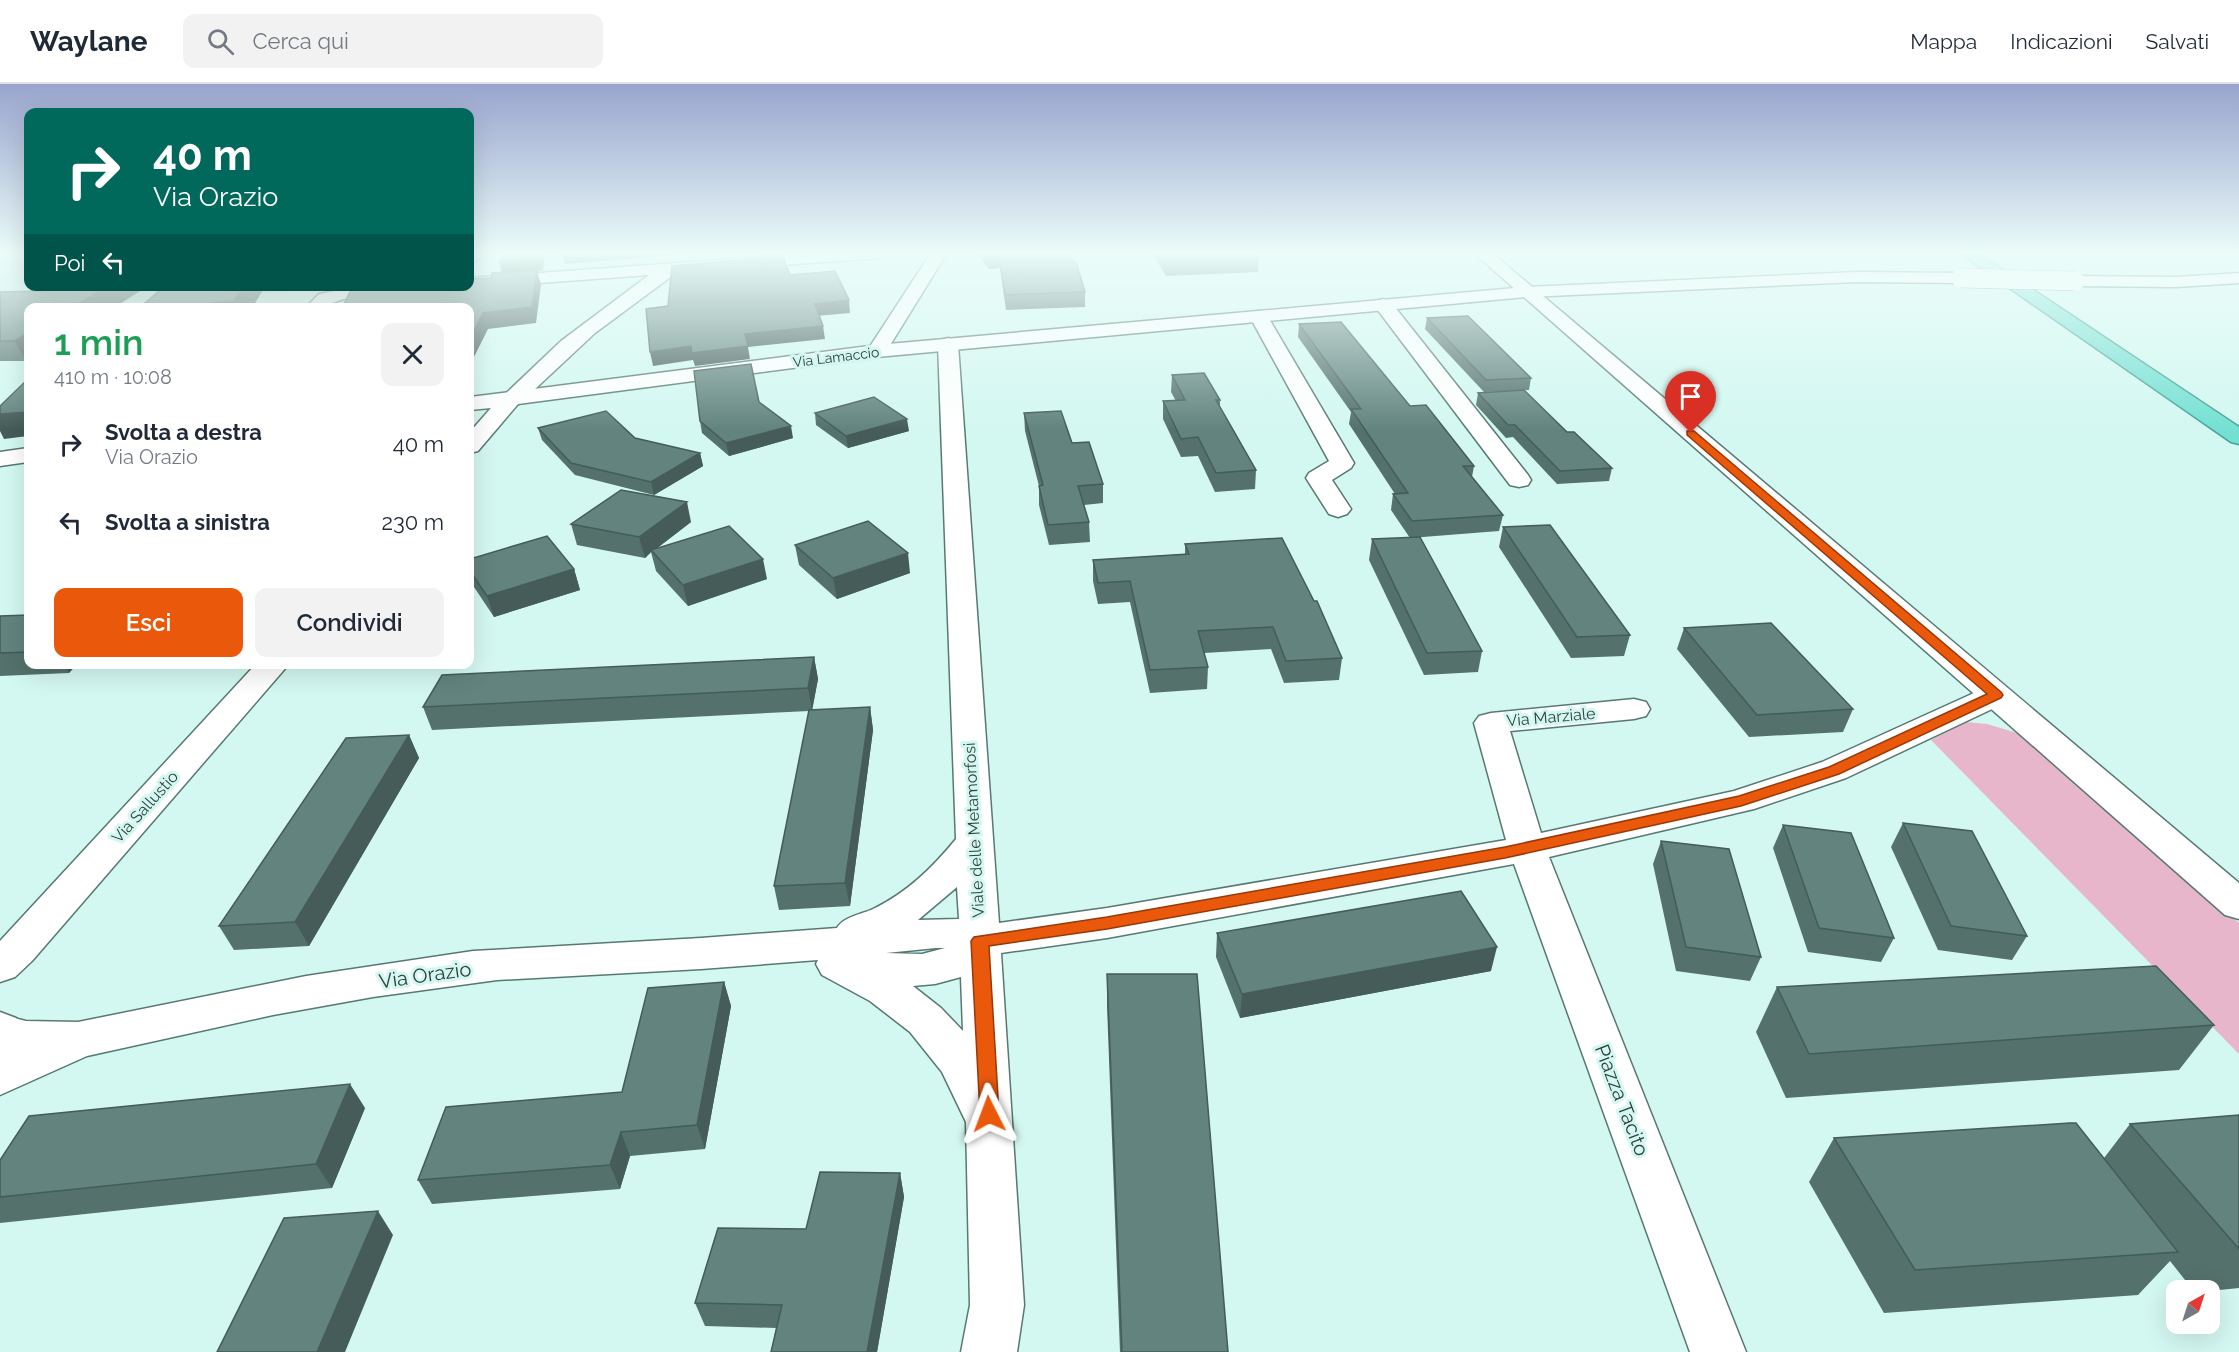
<!DOCTYPE html>
<html lang="it">
<meta charset="utf-8">
<style>
:root{--surface:#fff;--page:#f2f2f3;--text:#1f2937;--muted:#747a83;--line:#e0e1e3;--accent:#ea580c}
body{margin:0;font-family:Raleway,sans-serif;background:var(--page);color:var(--text);height:100vh;display:flex;flex-direction:column;font-size:22px;white-space:nowrap}
*{box-sizing:border-box;margin:0}
p{font-size:20px;color:var(--muted)}
.icon{flex:none;width:33px;height:33px;fill:none;stroke:currentColor;stroke-width:2;stroke-linecap:round;stroke-linejoin:round}
.map{position:relative;flex:1;overflow:hidden}
.sheet{position:absolute;left:24px;top:219px;width:450px;height:366px;display:flex;flex-direction:column;background:var(--surface);border-radius:12px;box-shadow:0 6px 24px #0002}
.sheet>*{flex:none}
.hud{position:absolute;left:24px;top:24px;width:450px;height:183px;border-radius:12px;box-shadow:0 6px 24px #0002;background:#00695c;color:#fff;overflow:hidden}
.needle{width:39px;rotate:39deg}
.controls{position:absolute;left:2166px;top:1196px;display:grid;gap:12px}
.controls a{display:grid;place-items:center;width:54px;height:54px;border-radius:12px;background:var(--surface);box-shadow:0 6px 24px #0002;font-size:30px}
.pin{position:absolute;display:grid;place-items:center;width:51px;height:51px;color:#fff;margin:-62px -26px;border-radius:50% 50% 50% 0;rotate:-45deg;box-shadow:0 0 6px #0007}
.pin .icon{rotate:45deg}
.me{position:absolute;width:66px;margin:-33px;rotate:357deg;stroke-linejoin:round;filter:drop-shadow(0 0 4px #0008)}
.turn{display:flex;align-items:center;gap:21px;height:126px;padding:0 30px;font-size:27px}
.turn .icon{width:78px;height:78px;stroke-width:2.5}
.turn b{display:block;font-size:42px;line-height:51px}
.then{display:flex;align-items:center;height:57px;padding:0 30px;background:#0003;gap:12px;font-size:22px}
.round{display:grid;place-items:center;flex:none;width:63px;height:63px;border-radius:12px;background:var(--page)}
.summary{display:flex;align-items:center;justify-content:space-between;height:102px;padding:0 30px}
h1{font-size:36px;font-weight:600;line-height:45px;color:#1e9e55}
.button{display:flex;gap:12px;margin-top:auto;padding:12px 30px}
.button a{flex:1;height:69px;border-radius:12px;background:var(--accent);color:#fff;font-size:24px;font-weight:600;line-height:69px;text-align:center}
.button a+a{background:var(--page);color:var(--text)}
ul{padding:0;list-style:none}
li{display:flex;align-items:center;gap:18px;height:78px;padding:0 30px}
li div{flex:1}
li b{display:block;font-size:22px}
li em{font-style:normal}
header{display:flex;align-items:center;gap:36px;box-sizing:border-box;height:84px;padding:0 30px;background:var(--surface);border-bottom:2px solid var(--line)}
header strong{font-size:28px}
nav{display:flex;gap:33px;margin-inline-start:auto;font-size:21px}
.search{width:420px;height:54px;background:var(--page);display:flex;align-items:center;gap:15px;box-sizing:border-box;padding:0 21px;border-radius:12px;color:var(--muted);font-size:22px}
.map>svg:first-child{display:block}
</style>
<header>
<strong>Waylane</strong>
<div class="search"><svg class="icon" aria-label="search" viewBox="0 0 24 24"><circle cx="10" cy="10" r="6"/><path d="M15 15l6 6"/></svg>Cerca qui</div>
<nav><a>Mappa</a><a>Indicazioni</a><a>Salvati</a></nav>
</header>
<div class="map">
<svg width="2239" height="1268" viewBox="0 0 2239 1268">
<rect width="100%" height="100%" fill="#d3f8f1"/>
<path fill="#c0eee6" d="M0,169H28V202L360,203L124,218L0,210Z"/>
<path fill="#e7b6ca" d="M1966,638L1987,640L2024,651L2239,839V970L1931,656Z"/>
<g fill="none" stroke-linecap="round" stroke-linejoin="round">
<g stroke="#587873" stroke-width="3">
<path id="minor" d="M470,169H482L476,177L470,178Z
M814,169H886L878,174L676,189L595,249L519,320L511,322L503,320L500,315L561,257L649,191L470,204L464,202H470V194Z
M931,169H947L884,271H870L867,267Z
M359,202H433L424,207C400,210 342,208 325,224H305L319,210Z
M1383,215L1390,217L1528,391L1531,396L1528,401L1519,403L1510,401L1374,221L1376,217Z
M1259,227L1266,229L1268,233L1354,379L1351,384L1332,396L1351,425L1347,430L1338,433L1329,430L1306,394L1309,389L1329,377L1250,233L1252,229Z
M948,254L955,256L958,260L999,839L1107,824L1506,756L1474,639L1479,632L1491,629L1634,615L1646,618L1650,625L1646,632L1634,635L1510,647L1541,749L1734,707L1822,678L1985,604L1996,601L2007,604L2012,611L2007,618L1846,694L1754,725L1549,773L1746,1268H1690L1514,780L1107,854L1001,869L1024,1221L1017,1268H961L970,1221L966,1038L942,988L910,948L870,917L822,891L816,880L818,876L701,885L497,896L373,913L273,931L87,972L0,1011V972L8,968L0,966V932L2,931L26,937L78,938L306,892L473,867L701,854L837,844C843,833 862,830 873,825C907,809 933,783 956,755L938,260L941,256ZM957,803L959,835L918,836ZM936,864H945L922,870L886,869ZM961,893L963,947L941,924L913,902L935,900Z"/>
</g>
<g stroke="#587873" stroke-width="3">
<path id="tertiary" d="M1857,188L1961,189L1967,190L1970,194L1967,198L1961,199L1857,198L1527,213L877,273L518,320L478,367L470,369V348L491,324L470,326V313L877,261L1527,203Z
M2239,189V199L2177,203L2075,202L2069,201L2066,197L2069,193L2075,192L2177,193Z
M28,364V378L0,382V368Z
M256,580H289L32,877L15,893L0,898V857Z
M0,928L16,934C26,951 25,964 16,982L0,987Z"/>
</g>
<g stroke="#587873" stroke-width="3">
<path id="secondary" d="M1474,169H1492L2239,799V835L2225,831Z"/>
</g>
<g stroke="#46a297" stroke-width="3">
<path id="trunk" d="M1959,169H1978L2239,343V360L2231,358Z"/>
</g>
<use href="#minor" fill="#fff" fill-rule="evenodd"/>
<use href="#tertiary" fill="#fff" fill-rule="evenodd"/>
<use href="#secondary" fill="#fff" fill-rule="evenodd"/>
<use href="#trunk" fill="#74e0d3" fill-rule="evenodd"/>
<g stroke="#587873" stroke-width="20" stroke-linecap="butt">
<path id="tertiary-bridge" d="M1961,194L2075,197"/>
</g>
<use href="#tertiary-bridge" stroke="#fff" stroke-width="19"/>
</g>
<path fill="#54716c" d="M976,169H1065L1085,208V223L1006,226L1000,184L989,185Z
M1152,169H1256L1259,173L1258,188L1166,192Z
M52,202H148L113,224H28V275L26,277H0V208L43,207Z
M1427,234L1531,294L1529,306L1484,308L1425,245Z
M1299,240L1410,322L1474,382L1472,393L1503,431L1499,447L1410,454L1391,426L1393,410H1395L1349,340L1351,328L1298,253Z
M1172,291L1220,316V322L1256,386L1255,405L1215,408L1198,372L1181,373L1163,335V317H1176L1171,308Z
M1478,309L1567,348L1612,384L1609,397L1557,400L1513,353L1506,354L1476,321Z
M759,318L793,354L729,372L702,349L700,337Z
M815,329L909,347L848,364L816,341Z
M1024,329L1072,359L1103,400V419L1084,421L1089,438L1090,458L1049,461L1039,421V402L1025,347Z
M538,344L700,369L703,382L654,411L575,391L542,356Z
M691,438L656,465L767,495L688,522L656,487L651,468L645,474L577,461L571,440Z
M1503,443L1630,551L1624,572L1571,574L1499,463Z
M1372,455L1482,567L1478,588L1424,591L1369,476Z
M1185,460L1342,574L1339,596L1284,599L1271,565L1204,569L1208,583L1207,605L1150,609L1130,518L1098,520L1093,497V476L1185,470Z
M795,461L910,489L837,515L799,481Z
M470,475L574,485L580,506L494,533L470,497Z
M28,531V580H77L69,589L0,592V532Z
M1684,544L1853,625L1843,648L1749,653L1677,565Z
M814,573L818,595L812,626L870,623L873,646L850,822L779,826L774,802L809,627L432,646L423,623Z
M409,651L419,674L309,862L234,866L219,842Z
M1903,739L2027,852L2012,876L1938,866L1891,763Z
M1783,741L1894,854L1881,878L1808,868L1773,764Z
M1661,757L1761,873L1750,897L1676,887L1653,780Z
M1217,849L1491,887L1240,934L1216,873Z
M1107,890L1228,1268H1120L1107,922Z
M724,898L731,922L705,1065L630,1072L620,1105L432,1120L418,1096L622,1008Z
M1777,903L2214,941L2179,986L1786,1014L1756,948Z
M365,1024L332,1104L0,1139V1076Z
M2239,1031V1204L2210,1207V1206H2193L2170,1177L2138,1211L1884,1229L1809,1098L1834,1054L2104,1074L2130,1040Z
M900,1089L904,1113L877,1268H771L776,1244L705,1242L695,1219L806,1145Z"/>
<path fill="#455c58" d="M541,169H545L543,186L537,187L541,201L536,239L488,245L470,281V255L483,229L502,189L499,179Z
M562,169H676V171L565,180Z
M999,170L1000,184L989,185L988,171Z
M108,202H148L113,224H72Z
M244,202H269L263,206L252,224H207L211,219Z
M849,216L850,229L816,232L815,220Z
M823,242L825,255L748,263L750,275L695,282L693,276L653,282L650,268L745,250Z
M28,249V275L26,277L15,257Z
M28,328V352L4,355L0,347V330Z
M907,335L909,347L848,364L846,352Z
M791,342L793,354L729,372L726,359Z
M700,369L703,382L654,411L651,398Z
M687,418L691,438L652,468L651,466V468L645,474L639,453Z
M908,469L910,489L837,515L833,494Z
M763,475L767,495L688,522L683,501Z
M574,485L580,506L494,533L487,512Z
M814,573L818,595L812,627L808,604Z
M64,580H77L69,589Z
M870,623L873,646L850,822L845,799Z
M409,651L419,674L309,862L295,838Z
M1497,863L1491,887L1240,934L1242,910Z
M724,898L731,922L705,1065L697,1041Z
M350,1000L365,1024L332,1104L316,1080Z
M621,1048L630,1072L620,1105L610,1081Z
M900,1089L904,1113L877,1268H867Z
M378,1127L393,1151L345,1268H317Z"/>
<path fill="#62837e" stroke="#455c58" stroke-width="1.5" d="M503,169H541L540,176L499,179Z
M986,169H1065L1077,181L1085,208L1005,211L999,170L988,171Z
M1162,169H1256L1259,173L1167,177Z
M783,172L790,191L835,187L849,216L815,220L823,242L745,250L748,262L692,269L691,262L650,268L646,225L668,222L672,182Z
M537,186L532,223L483,229L470,255V224H342L351,206L387,202H470V195L491,194L492,189Z
M52,202H108L72,224H28V249L15,257H0V208L43,207Z
M165,202H244L234,217L211,219L207,224H139Z
M1468,232L1531,294L1486,296L1427,234Z
M1341,238L1410,322L1426,321L1474,382H1463L1503,431L1412,437L1393,410L1408,409L1351,325H1361L1299,240Z
M751,280L759,318L791,342L726,359L700,337L694,287Z
M1204,289L1220,316H1216L1256,386L1216,389L1198,353L1181,355L1163,317L1185,316L1172,291Z
M28,295V328L0,330V322Z
M1524,306L1567,348H1574L1612,384L1560,387L1515,341H1508L1478,309Z
M874,313L907,335L846,352L815,329Z
M606,327L635,354L700,369L651,398L571,379L538,344Z
M1061,327L1072,359L1089,358L1103,400L1078,402L1089,438L1048,441L1039,402L1043,401L1024,329Z
M621,406L687,418L639,453L571,440Z
M868,437L908,469L833,494L795,461Z
M1550,441L1630,551L1577,553L1503,443Z
M729,442L763,475L683,501L651,466Z
M547,452L574,485L487,512L470,487V475Z
M1420,453L1482,567L1427,569L1372,455Z
M1282,454L1314,517H1317L1342,574L1286,577L1273,543L1198,547L1208,583L1150,586L1130,497L1098,499L1093,476L1189,470L1185,460Z
M28,531V568L0,569V532Z
M1771,539L1853,625L1757,631L1684,544Z
M814,573L808,604L423,623L442,591Z
M870,623L845,799L774,802L809,626Z
M409,651L295,838L219,842L346,654Z
M1903,739L1972,747L2027,852L1951,842Z
M1783,741L1851,749L1894,854L1819,844Z
M1661,757L1729,765L1761,873L1686,863Z
M1461,807L1497,863L1242,910L1217,849Z
M2156,882L2214,941L1809,970L1777,903Z
M1107,890H1197L1228,1268H1122Z
M724,898L697,1041L621,1048L610,1081L418,1096L446,1023L622,1008L648,904Z
M350,1000L316,1080L0,1113V1076L29,1032Z
M2239,1031V1165L2130,1040Z
M2070,1039H2076L2178,1168L1915,1186L1834,1054Z
M820,1088L900,1089L867,1268H771L782,1221L695,1219L718,1144L806,1145Z
M378,1127L317,1268H217L284,1134Z"/>
<linearGradient id="sky" x2="0" y2="1"><stop stop-color="#99a4cd"/><stop offset="0.49" stop-color="#ebfcf9"/><stop offset="1" stop-color="#ebfcf9" stop-opacity="0"/></linearGradient>
<rect width="2239" height="346" fill="url(#sky)"/>
<path fill="#ea580c" stroke="#983908" stroke-width="1.5" d="M1687,347H1694L2001,608L2003,611L2001,614L1839,690L1741,722L1505,774L1107,845L989,862L999,1030L996,1035L989,1038L982,1035L980,1030L971,857L974,853L1107,833L1505,763L1739,712L1829,683L1987,610L1687,351Z"/>
<g text-anchor="middle" dominant-baseline="central" stroke-width="6" stroke-linejoin="round" paint-order="stroke">
<g font-size="14" fill="#303e3c" stroke="#d3f8f1">
<text transform="translate(836 273) rotate(-7)">Via Lamaccio</text>
</g>
<g font-size="16" fill="#303e3c" stroke="#d3f8f1">
<text transform="translate(1551 633) rotate(-5)">Via Marziale</text>
<text transform="translate(145 723) rotate(-48)">Via Sallustio</text>
<text transform="translate(974 746) rotate(-93)">Viale delle Metamorfosi</text>
</g>
<g font-size="20" fill="#303e3c" stroke="#d3f8f1">
<text transform="translate(425 891) rotate(-8)">Via Orazio</text>
<text transform="translate(1622 1016) rotate(69)">Piazza Tacito</text>
</g>
</g>
</svg>
<div class="controls">
<a><svg class="needle" viewBox="-14 -14 28 28"><path d="M0-13l5 13h-10z" fill="#e53935"/><path d="M0 13l5-13h-10z" fill="#747a83"/></svg></a>
</div>
<div class="pin" style="left:1691px;top:349px;background:#d93025"><svg class="icon" aria-label="arrive" viewBox="0 0 24 24"><path d="M6 21V4h12l-3 4 3 4H6"/></svg></div>
<svg class="me" style="left:989px;top:1030px" viewBox="-20 -20 40 40"><path d="M0-17L14 15 0 8-14 15z" fill="#ea580c" stroke="#fff" stroke-width="4"/></svg>
<div class="hud">
<div class="turn"><svg class="icon" aria-label="right" viewBox="0 0 24 24"><path d="M7 20v-9h11M14 6l5 5-5 5"/></svg><div><b>40 m</b>Via Orazio</div></div>
<div class="then">Poi<svg class="icon" aria-label="left" viewBox="0 0 24 24"><path d="M17 20v-9H6M10 6l-5 5 5 5"/></svg></div>
</div>
<section class="sheet">
<div class="summary"><div><h1>1 min</h1><p>410 m · 10:08</p></div><a class="round"><svg class="icon" aria-label="close" viewBox="0 0 24 24"><path d="M6 6l12 12M18 6L6 18"/></svg></a></div>
<ul>
<li><svg class="icon" aria-label="right" viewBox="0 0 24 24"><path d="M7 20v-9h11M14 6l5 5-5 5"/></svg><div><b>Svolta a destra</b><p>Via Orazio</p></div><em>40 m</em></li>
<li><svg class="icon" aria-label="left" viewBox="0 0 24 24"><path d="M17 20v-9H6M10 6l-5 5 5 5"/></svg><div><b>Svolta a sinistra</b></div><em>230 m</em></li>
</ul>
<div class="button"><a>Esci</a><a>Condividi</a></div>
</section>
</div>
